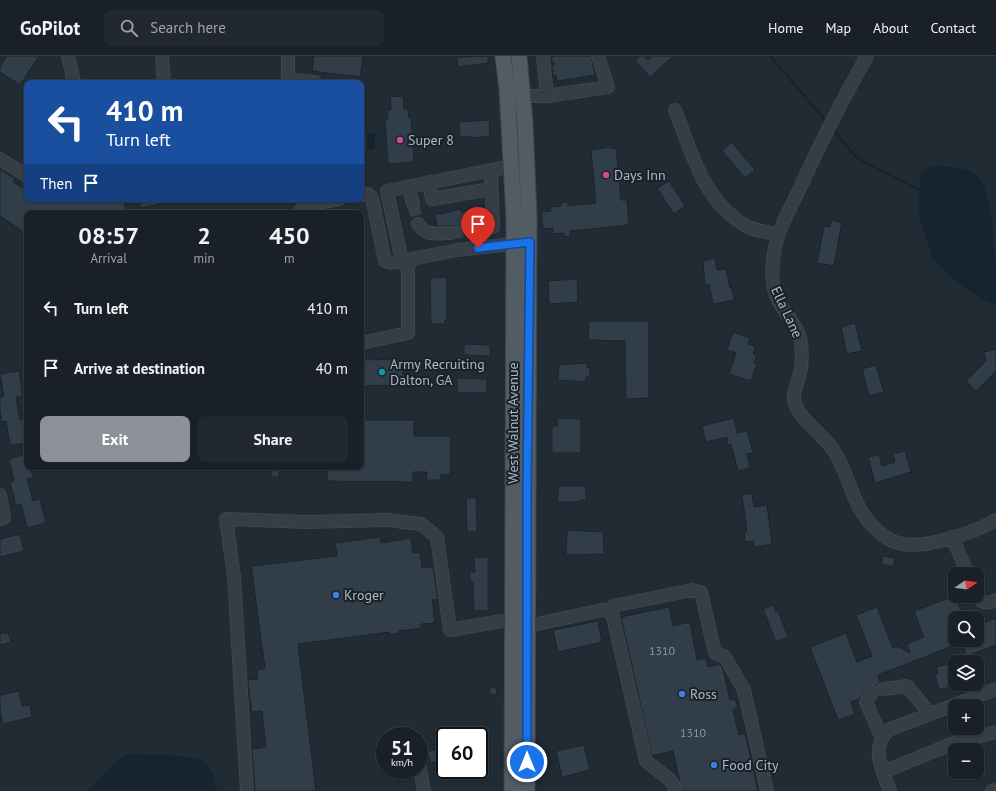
<!DOCTYPE html>
<meta charset="utf-8">
<style>
:root{--surface:#192027;--page:#22282f;--text:#f1f3f6;--muted:#9fa3a7;--line:#373e44;--accent:#8c9099}
body{margin:0;font-family:"PT Sans",sans-serif;background:var(--page);color:var(--text);height:100vh;display:flex;flex-direction:column;font-size:15px;white-space:nowrap}
*{box-sizing:border-box;margin:0}
p{font-size:13px;color:var(--muted)}
.icon{flex:none;width:22px;height:22px;fill:none;stroke:currentColor;stroke-width:2;stroke-linecap:round;stroke-linejoin:round}
.map{position:relative;flex:1;overflow:hidden}
.sheet{position:absolute;left:24px;top:154px;width:340px;height:260px;display:flex;flex-direction:column;background:var(--surface);border-radius:8px;box-shadow:0 1px 3px #0004,0 0 0 1px var(--line)}
.sheet>*{flex:none}
.top-card{position:absolute;left:24px;top:24px;width:340px;height:122px;border-radius:8px;box-shadow:0 1px 3px #0004,0 0 0 1px var(--line);background:#1a4fa0;color:#fff;overflow:hidden}
.needle{width:26px;rotate:77deg}
.buttons{position:absolute;left:948px;top:511px;display:grid;gap:8px}
.buttons a{display:grid;place-items:center;width:36px;height:36px;border-radius:8px;background:var(--surface);box-shadow:0 1px 3px #0004,0 0 0 1px var(--line);font-size:20px}
.speed{position:absolute;left:376px;top:671px;display:flex;gap:8px;font-size:20px;font-weight:700;text-align:center}
.speed>*{display:grid;place-content:center;width:52px;height:52px;border-radius:50%;background:var(--surface);box-shadow:0 1px 3px #0004,0 0 0 1px var(--line);line-height:1}
.speed small{font-size:10px;font-weight:400}
.speed .limit{border:2px solid #111;border-radius:6px;background:#fff;color:#111}
.pin{position:absolute;display:grid;place-items:center;width:34px;height:34px;color:#fff;margin:-41px -17px;border-radius:50% 50% 50% 0;rotate:-45deg;box-shadow:0 0 4px #0007}
.pin .icon{rotate:45deg}
.me{position:absolute;width:44px;margin:-22px;rotate:0deg;stroke-linejoin:round;filter:drop-shadow(0 0 3px #0008)}
.turn{display:flex;align-items:center;gap:14px;height:84px;padding:0 16px;font-size:18px}
.turn .icon{width:52px;height:52px;stroke-width:2.5}
.turn b{display:block;font-size:28px;line-height:34px}
.then{display:flex;align-items:center;height:38px;padding:0 16px;background:#0003;gap:8px;font-size:15px}
.eta{display:flex;justify-content:space-evenly;align-items:center;height:68px;text-align:center}
.eta b{font-size:24px;font-weight:800;line-height:28px}
.primary-button{display:flex;gap:8px;margin-top:auto;padding:8px 16px}
.primary-button a{flex:1;height:46px;border-radius:8px;background:var(--accent);color:#fff;font-size:16px;font-weight:800;line-height:46px;text-align:center}
.primary-button a+a{background:var(--page);color:var(--text)}
ul{padding:0;list-style:none}
li{display:flex;align-items:center;gap:12px;height:60px;padding:0 16px}
li div{flex:1}
li b{display:block;font-size:15px}
li em{font-style:normal}
header{display:flex;align-items:center;gap:24px;box-sizing:border-box;height:56px;padding:0 20px;background:var(--surface);border-bottom:1px solid var(--line)}
header strong{font-size:19px}
nav{display:flex;gap:22px;margin-inline-start:auto;font-size:14px}
.search{width:280px;height:36px;background:var(--page);display:flex;align-items:center;gap:10px;box-sizing:border-box;padding:0 14px;border-radius:8px;color:var(--muted);font-size:15px}
.map>svg:first-child{display:block}
</style>
<header>
<strong>GoPilot</strong>
<div class="search"><svg class="icon" aria-label="search" viewBox="0 0 24 24"><circle cx="10" cy="10" r="6"/><path d="M15 15l6 6"/></svg>Search here</div>
<nav><a>Home</a><a>Map</a><a>About</a><a>Contact</a></nav>
</header>
<div class="map">
<svg width="996" height="735" viewBox="0 0 996 735">
<rect width="100%" height="100%" fill="#212b34"/>
<path fill="#162330" d="M367,77H375V93H367Z
M931,110C945,110 963,111 976,118C996,134 996,222 996,249L980,242L959,228L933,203L918,157L921,117Z
M129,698C146,699 192,697 205,707C213,714 215,726 217,735H88L119,703Z"/>
<g fill="none" stroke-linecap="round" stroke-linejoin="round">
<path stroke="#162330" stroke-width="2.5" d="M770,0L825,64
M834,75L857,102L919,134"/>
</g>
<path fill="#313d48" stroke="#1c242b" d="M7,0H39L20,29L0,16V11Z
M314,0H363L360,21L312,15Z
M488,0V7L458,11L457,1Z
M554,0H591L595,19L557,25L556,19L553,20L552,10L555,8L551,3Z
M640,0H644L648,4L652,0H673L650,21L635,4Z
M403,40L404,53H408L409,62L411,61L414,106L388,108L385,63H388L387,55L391,54L390,41Z
M489,64L490,80L471,82V80L460,81L459,66Z
M732,86L755,114L745,122L722,95Z
M610,91L611,93L616,92L621,144H627L629,169L570,175L571,180L564,181V177L553,178V172L543,173L541,156L551,155L550,151L561,150V147L568,146V150L596,147L591,94Z
M0,113L15,123L13,126L27,135V143H123L126,155L119,157H27V178L0,160Z
M669,125L685,150L674,158L657,132Z
M139,143H168L169,146L141,152Z
M461,153V156L479,153L481,165L464,170H437L435,159Z
M831,164L842,166L834,210L817,207L824,170L830,171Z
M715,202L717,214L726,213L730,232H732L734,244L713,248L709,228L705,229L703,205Z
M447,221V264H445V268H431L430,222Z
M577,223L578,246L549,248L548,225Z
M589,265H649V342L626,343L625,285L588,284Z
M855,267L862,295L847,298L841,271Z
M733,276L750,282L748,288L756,290L753,298L757,299L754,307L757,308L751,325L729,318L736,297L727,294Z
M464,288L490,289V300L464,299Z
M996,293V315L976,335L966,325L986,305L984,296Z
M403,303V329L361,330V304Z
M587,307V312H590V321H586V326L558,324L559,309Z
M876,309L884,336L869,340L862,313Z
M19,315L23,340L16,341L20,364L25,363L26,387L10,389L6,365L2,366L0,354V341H4L0,318Z
M457,322L487,323V337H457Z
M557,362L581,363V397H552V370H557Z
M734,362L737,377L747,375L753,397L747,398L750,412L738,415L731,388L728,389L727,381L706,386L702,370Z
M363,364H414V380H451L450,419L441,418V424H426L427,416H413V426L327,425V413L361,411V401H363Z
M905,395L911,416L875,427L868,401L879,399L882,410L895,406L893,398Z
M25,398L27,411H30L33,421L27,423L33,445L40,443L46,467L27,472L21,448L16,450L10,426L14,425L9,403Z
M271,411H279V421H271Z
M559,430H586V444H580V446H557Z
M752,437L754,451L767,449L772,488L754,491L753,485L745,486L744,476H747L742,439Z
M476,441L477,476H467L466,442Z
M567,474L603,476L604,498L566,499Z
M20,478L24,495L0,501V483Z
M380,481L381,487L411,482L413,497L420,496L422,512L433,511L438,543L432,544L435,567L421,568L422,572L399,575L400,577L389,579V576L298,588L316,735H255L252,693L266,691L262,655L252,656L248,628V624L258,623L257,614L265,612L251,510L337,500L335,487Z
M883,500L895,502L893,511L881,508Z
M474,501H488V555H474L473,526H470V516H475Z
M955,540L964,562H955V589L878,619L880,626L876,630H868L859,643L851,646L855,658L838,664L810,591L846,577L857,606L872,600L856,559L877,551L893,592L897,590L910,597L907,588L924,581L914,555Z
M773,549L776,556L778,555L788,581L776,586L763,553Z
M669,551L673,570L690,566L697,604L706,602L708,611L720,608L723,613L730,644L735,643L738,652L733,654L739,679L745,677L758,735H682L673,695L652,700L621,561Z
M996,562V589L967,600L961,584H977V570Z
M598,565L602,586L558,596L553,574Z
M8,577L11,586L0,589V578Z
M948,608L953,630L939,634L935,618L938,617L936,611Z
M496,631L497,638L490,639L489,632Z
M19,635L22,650L30,649L32,661L3,668L0,654V639Z
M445,681V711L437,712L436,706H430L428,695L436,694L434,683Z
M584,689L590,714L562,721L556,695Z"/>
<g fill="none" stroke-linecap="round" stroke-linejoin="round">
<path stroke="#364049" stroke-width="12" stroke-dasharray="12 6" stroke-linecap="butt" d="M413,148L418,168
M451,177L479,173"/>
<g stroke="#3e464e" stroke-width="14">
<path id="minor" d="M68,0L74,27
M162,0L164,27
M288,0V27
M543,0L547,40
M867,0C842,44 819,90 798,136C789,155 777,175 774,197C771,216 771,234 782,251C789,262 797,270 800,282C802,291 802,303 801,312C800,322 793,334 794,344C797,362 824,379 834,395C847,414 850,438 863,458C871,470 884,483 898,487C923,494 974,477 996,464
M288,24L315,26
M523,40H547L608,31L598,0
M675,54C693,99 703,146 748,171C757,175 769,176 778,179
M0,103L27,120
M429,126L432,143L491,133
M409,131L413,148
M361,139L368,138L372,142L385,205L392,207L457,194L522,187
M302,157L301,154L305,149L339,143
M418,168C428,181 436,177 451,177
M479,173L493,171L491,115
M402,205L387,135L512,110
M361,287L408,277V210L412,204
M0,439L4,462L0,463
M952,481L968,518
M977,540C982,548 988,548 996,544
M610,557L613,550L692,534L701,536L715,597L725,601L744,634L767,735
M528,570L602,554L609,555L613,561L646,705L669,723L674,729L675,735
M883,633L907,630L930,658
M872,636L866,646L881,680
M419,708L424,735
M883,716L954,687L996,676
M247,735L234,520L226,463L307,466L387,464L421,468L437,481L450,574L502,565L520,566
M890,735C882,713 870,693 888,674L996,633
M992,735L996,734"/>
</g>
<g stroke="#3e464e" stroke-width="17">
<path id="major" d="M503,0L507,33L514,162L512,735
M519,0L525,67L529,160L527,735"/>
</g>
<use href="#minor" stroke="#353d45" stroke-width="12"/>
<use href="#major" stroke="#525c65" stroke-width="15"/>
</g>
<g fill="none" stroke-linecap="round" stroke-linejoin="round">
<g stroke="#114b97" stroke-width="10">
<path id="route" d="M478,192L530,186L527,432V706"/>
</g>
<use href="#route" stroke="#1a73e8" stroke-width="7"/>
</g>
<g fill="#d1479c" stroke="#1a2229" stroke-width="1.5">
<circle cx="400" cy="84" r="4"/>
<circle cx="606" cy="119" r="4"/>
</g>
<circle fill="#0f9aa8" stroke="#1a2229" stroke-width="1.5" cx="382" cy="316" r="4"/>
<g fill="#3f7fe0" stroke="#1a2229" stroke-width="1.5">
<circle cx="336" cy="539" r="4"/>
<circle cx="682" cy="638" r="4"/>
<circle cx="714" cy="709" r="4"/>
</g>
<g text-anchor="middle" dominant-baseline="central" stroke-width="4" stroke-linejoin="round" paint-order="stroke">
<g font-size="12" fill="#8e98a2">
<text x="662" y="594">1310</text>
<text x="693" y="676">1310</text>
</g>
<g font-size="14" fill="#afb8c2" stroke="#1a2229" text-anchor="start">
<text x="408" y="84">Super 8</text>
<text x="614" y="119">Days Inn</text>
<text x="390" y="308">Army Recruiting<tspan x="390" dy="16">Dalton, GA</tspan></text>
<text x="344" y="539">Kroger</text>
<text x="690" y="638">Ross</text>
<text x="722" y="709">Food City</text>
</g>
<g font-size="14" fill="#afb8c2" stroke="#1a2229">
<text transform="translate(787 256) rotate(65)">Ella Lane</text>
<text transform="translate(513 367) rotate(-90)">West Walnut Avenue</text>
</g>
</g>
</svg>
<div class="buttons">
<a><svg class="needle" viewBox="-14 -14 28 28"><path d="M0-13l5 13h-10z" fill="#e53935"/><path d="M0 13l5-13h-10z" fill="#9fa3a7"/></svg></a>
<a><svg class="icon" aria-label="search" viewBox="0 0 24 24"><circle cx="10" cy="10" r="6"/><path d="M15 15l6 6"/></svg></a>
<a><svg class="icon" aria-label="layers" viewBox="0 0 24 24"><path d="M12 4l9 5-9 5-9-5zM3 14l9 5 9-5"/></svg></a>
<a>+</a>
<a>−</a>
</div>
<div class="speed"><div>51<small>km/h</small></div><div class="limit">60</div></div>
<div class="pin" style="left:478px;top:192px;background:#d93025"><svg class="icon" aria-label="arrive" viewBox="0 0 24 24"><path d="M6 21V4h12l-3 4 3 4H6"/></svg></div>
<svg class="me" style="left:527px;top:706px" viewBox="-20 -20 40 40"><circle r="17" fill="#1a73e8" stroke="#fff" stroke-width="3"/><path d="M0-11L8 9 0 5-8 9z" fill="#fff"/></svg>
<div class="top-card">
<div class="turn"><svg class="icon" aria-label="left" viewBox="0 0 24 24"><path d="M17 20v-9H6M10 6l-5 5 5 5"/></svg><div><b>410 m</b>Turn left</div></div>
<div class="then">Then<svg class="icon" aria-label="arrive" viewBox="0 0 24 24"><path d="M6 21V4h12l-3 4 3 4H6"/></svg></div>
</div>
<section class="sheet">
<div class="eta">
<div><b>08:57</b><p>Arrival</p></div>
<div><b>2</b><p>min</p></div>
<div><b>450</b><p>m</p></div>
</div>
<ul>
<li><svg class="icon" aria-label="left" viewBox="0 0 24 24"><path d="M17 20v-9H6M10 6l-5 5 5 5"/></svg><div><b>Turn left</b></div><em>410 m</em></li>
<li><svg class="icon" aria-label="arrive" viewBox="0 0 24 24"><path d="M6 21V4h12l-3 4 3 4H6"/></svg><div><b>Arrive at destination</b></div><em>40 m</em></li>
</ul>
<div class="primary-button"><a>Exit</a><a>Share</a></div>
</section>
</div>
